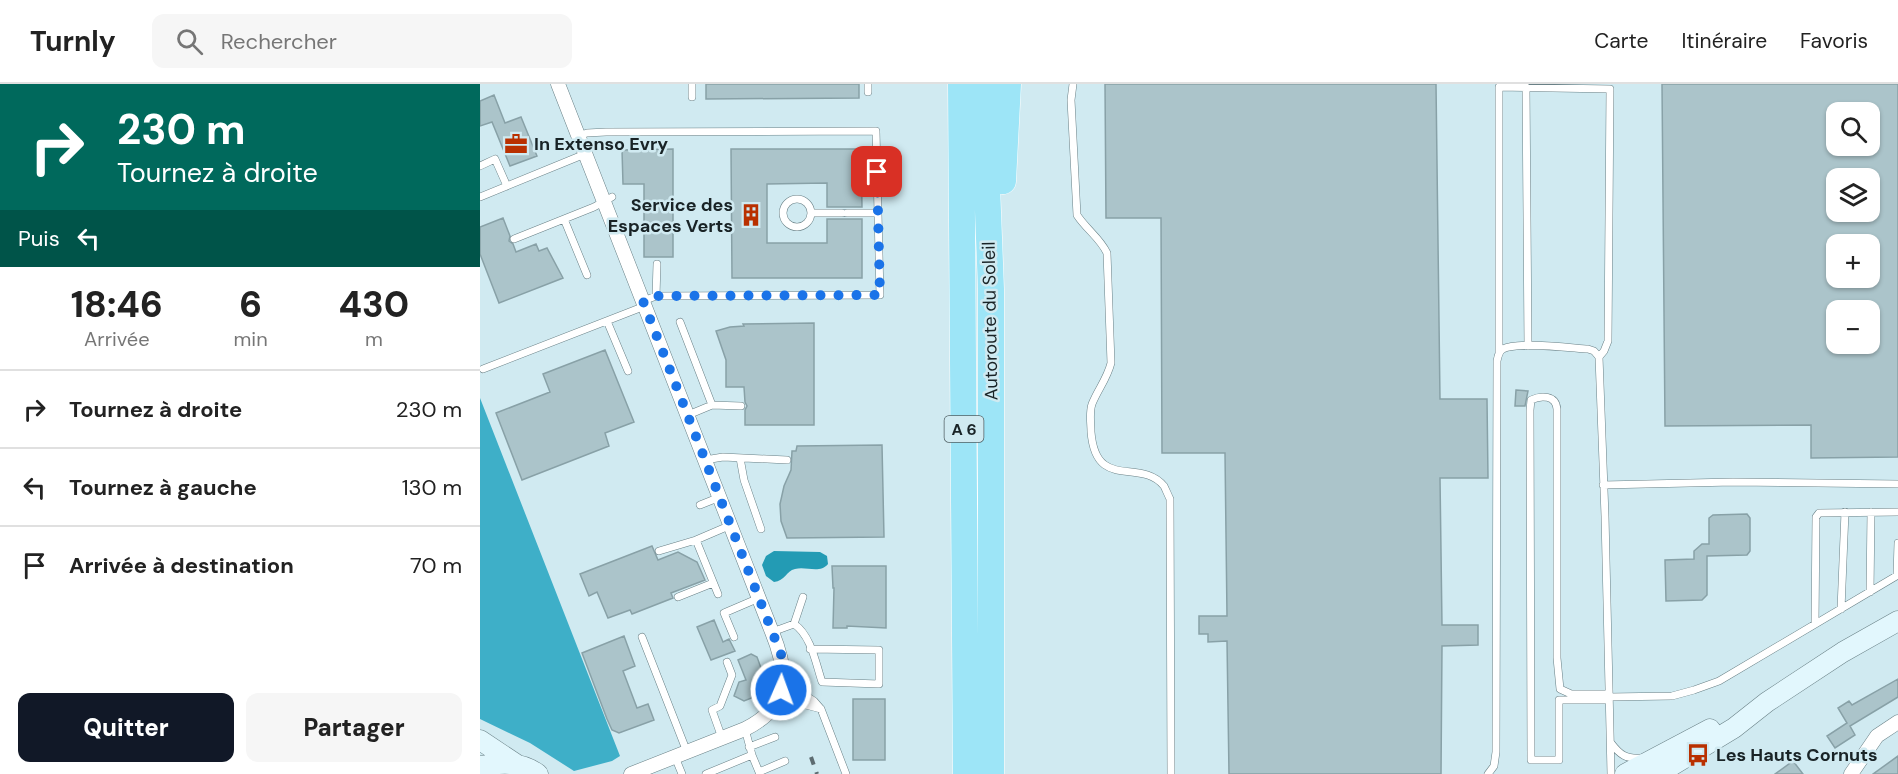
<!DOCTYPE html>
<html lang="fr">
<meta charset="utf-8">
<style>
:root{--surface:#fff;--page:#f6f6f6;--text:#222;--muted:#767676;--line:#e0e0e0;--accent:#111827}
body{margin:0;font-family:"DM Sans",sans-serif;background:var(--page);color:var(--text);height:100vh;display:flex;flex-direction:column;font-size:22px;white-space:nowrap}
*{box-sizing:border-box;margin:0}
p{font-size:20px;color:var(--muted)}
.icon{flex:none;width:33px;height:33px;fill:none;stroke:currentColor;stroke-width:2;stroke-linecap:round;stroke-linejoin:round}
.map{position:relative;flex:1;overflow:hidden}
.details{display:flex;flex-direction:column;background:var(--surface);width:480px}
.details>*{flex:none}
.top-card{background:#00695c;color:#fff;overflow:hidden}
.tools{position:absolute;left:1346px;top:18px;display:grid;gap:12px}
.tools a{display:grid;place-items:center;width:54px;height:54px;border-radius:12px;background:var(--surface);box-shadow:0 2px 4px #0004;font-size:30px}
.pin{position:absolute;display:grid;place-items:center;width:51px;height:51px;color:#fff;margin:-26px;border-radius:12px;box-shadow:0 3px 9px #0006}
.me{position:absolute;width:66px;margin:-33px;rotate:2deg;stroke-linejoin:round;filter:drop-shadow(0 0 4px #0008)}
.turn{display:flex;align-items:center;gap:21px;height:126px;padding:0 18px;font-size:27px}
.turn .icon{width:78px;height:78px;stroke-width:2.5}
.turn b{display:block;font-size:42px;line-height:51px}
.then{display:flex;align-items:center;height:57px;padding:0 18px;background:#0003;gap:12px;font-size:22px}
.eta{display:flex;justify-content:space-evenly;align-items:center;height:102px;text-align:center}
.eta b{font-size:36px;font-weight:800;line-height:42px}
.action{display:flex;gap:12px;margin-top:auto;padding:12px 18px}
.action a{flex:1;height:69px;border-radius:12px;background:var(--accent);color:#fff;font-size:24px;font-weight:800;line-height:69px;text-align:center}
.action a+a{background:var(--page);color:var(--text)}
ul{padding:0;list-style:none}
li{display:flex;align-items:center;gap:18px;height:78px;padding:0 18px;border-top:2px solid var(--line)}
li div{flex:1}
li b{display:block;font-size:22px}
li em{font-style:normal}
header{display:flex;align-items:center;gap:36px;box-sizing:border-box;height:84px;padding:0 30px;background:var(--surface);border-bottom:2px solid var(--line)}
header strong{font-size:28px}
nav{display:flex;gap:33px;margin-inline-start:auto;font-size:21px}
.search{width:420px;height:54px;background:var(--page);display:flex;align-items:center;gap:15px;box-sizing:border-box;padding:0 21px;border-radius:12px;color:var(--muted);font-size:22px}
main{display:flex;flex:1;min-height:0}
.map>svg:first-child{display:block}
</style>
<header>
<strong>Turnly</strong>
<div class="search"><svg class="icon" aria-label="search" viewBox="0 0 24 24"><circle cx="10" cy="10" r="6"/><path d="M15 15l6 6"/></svg>Rechercher</div>
<nav><a>Carte</a><a>Itinéraire</a><a>Favoris</a></nav>
</header>
<main>
<section class="details">
<div class="top-card">
<div class="turn"><svg class="icon" aria-label="right" viewBox="0 0 24 24"><path d="M7 20v-9h11M14 6l5 5-5 5"/></svg><div><b>230 m</b>Tournez à droite</div></div>
<div class="then">Puis<svg class="icon" aria-label="left" viewBox="0 0 24 24"><path d="M17 20v-9H6M10 6l-5 5 5 5"/></svg></div>
</div>
<div class="eta">
<div><b>18:46</b><p>Arrivée</p></div>
<div><b>6</b><p>min</p></div>
<div><b>430</b><p>m</p></div>
</div>
<ul>
<li><svg class="icon" aria-label="right" viewBox="0 0 24 24"><path d="M7 20v-9h11M14 6l5 5-5 5"/></svg><div><b>Tournez à droite</b></div><em>230 m</em></li>
<li><svg class="icon" aria-label="left" viewBox="0 0 24 24"><path d="M17 20v-9H6M10 6l-5 5 5 5"/></svg><div><b>Tournez à gauche</b></div><em>130 m</em></li>
<li><svg class="icon" aria-label="arrive" viewBox="0 0 24 24"><path d="M6 21V4h12l-3 4 3 4H6"/></svg><div><b>Arrivée à destination</b></div><em>70 m</em></li>
</ul>
<div class="action"><a>Quitter</a><a>Partager</a></div>
</section>
<div class="map">
<svg width="1418" height="690" viewBox="0 0 1418 690">
<rect width="100%" height="100%" fill="#d0eaf1"/>
<path fill="#3eafc8" d="M0,314L140,672L132,677L94,687L50,659L0,635Z"/>
<path fill="#239bb4" d="M294,467L340,468L347,472L348,480C340,490 326,482 315,485C306,487 305,497 294,498L286,492L282,481L286,472Z"/>
<path fill="#abc4ca" stroke="#88a1a7" stroke-width="1.5" fill-rule="evenodd" d="M226,0H379V14L226,15Z
M625,0H956L960,315H1007L1008,394H960L962,541H998V561L962,562L961,690H749L747,557L728,558V550H719V532H747L745,369H682L681,134H626Z
M1182,0H1418V373L1331,374V341L1185,342ZM1356,28H1389V62H1356ZM1356,94H1389V128H1356ZM1356,160H1389V194H1356ZM1356,226H1389V260H1356Z
M14,11L25,39L41,33L57,72L30,82L12,38L0,42V17Z
M193,65V173H164V100H143L142,66Z
M251,65H381L382,123H347V99L287,100V159H347V135H382V194H252Z
M23,134L30,152L29,157L33,160L36,168L56,160L59,167L67,164L83,194L19,219L0,170V143Z
M334,239V341H265V326L267,322L265,318L264,303H246V276L236,247L250,243L264,242L263,240Z
M125,266L154,338L125,349L129,362L42,396L16,329L70,308L63,290Z
M1036,306L1048,307L1045,322H1035Z
M402,361L404,453L307,454L301,437L300,420L304,402L311,386L312,367H316L317,362Z
M1267,430L1270,434V467L1267,471L1227,472V511L1222,516L1186,517L1185,476L1214,475V467L1222,460H1229V434L1233,431Z
M172,462L178,476L198,468L217,478L225,496L191,509L193,514L152,530L150,526L128,534L117,508L109,512L100,490Z
M352,482H406V544L367,542V544H353L354,504H353Z
M234,536L243,558L249,555L255,567L231,576L217,543Z
M144,552L155,582L143,587L157,624L168,620L174,636L139,649L132,646L127,635L102,569Z
M271,570L277,573L281,584L277,593L280,601L274,613L264,617L254,612L259,598L266,596L258,576Z
M1418,595V613L1370,642L1375,651L1355,664L1347,652L1367,639L1358,624L1369,617L1372,621Z
M373,615H405V676H373Z
M1418,672V690H1393Z
M1313,677L1323,690H1295Z"/>
<g fill="none" stroke-linecap="round" stroke-linejoin="round">
<g stroke="#698086" stroke-width="8">
<path id="lane" d="M212,0V13
M388,0V8
M593,0L591,16L597,131C606,145 620,154 627,169L631,279C627,295 618,305 612,320C609,329 611,339 611,348C616,408 660,373 684,402C686,406 688,411 690,415L691,690
M1046,3L1048,262
M98,52L107,49L126,48L396,47L400,211L176,212L163,217
M0,82L15,75L27,102
M0,113L105,70
M303 129a14 14 0 1 1 28 0a14 14 0 1 1-28 0Z
M331,129H362
M367,129H398
M84,135L107,191
M34,155L114,123L132,113
M176,212L177,180
M127,237L148,287
M200,238L232,321
M1019,268V3L1130,5L1128,257L1124,267L1119,273
M3,285L165,222
M208,331L232,321L261,322
M260,374L264,396L281,445
M225,376L243,373L307,376
M1123,401L1253,398L1418,400
M220,421L240,413
M216,456L238,510
M179,467L216,456L251,441
M1417,491L1418,459
M1390,508L1391,428
M198,513L233,499
M1361,525L1365,428
M314,540C331,551 336,580 342,598L399,600V566L330,565
M1335,540L1336,433L1339,429L1418,428
M292,548L314,540L323,513
M162,553L207,668
M254,553L244,529L279,514
M303,597L334,617L341,625L366,690
M1129,610H1091L1080,605L1077,574V325C1076,311 1061,311 1051,316L1050,326L1051,676H1079V616H1129
M1129,613L1192,612L1214,606L1239,597L1418,491
M296,618L322,620L341,625
M242,654L232,626L240,622L252,591L247,578
M1131,659C1140,671 1146,675 1161,674
M269,663L295,653
M272,671L279,688L305,677
M195,673L202,690
M226,690L272,671L265,645
M1008,690L1014,682L1016,668L1017,277C1018,272 1019,267 1023,265C1037,257 1091,264 1108,265L1114,267L1119,273L1125,432L1131,690"/>
</g>
<g stroke="#698086" stroke-width="15">
<path id="street" d="M78,0L292,548C309,590 311,622 265,645L151,690
M1371,690L1397,652L1418,638"/>
</g>
<g stroke="#698086" stroke-width="21">
<path id="secondary" d="M0,656L36,680
M0,682C21,679 40,677 58,690
M1145,690L1230,645
M1178,690L1254,644L1287,618L1363,568L1418,537"/>
</g>
<g stroke="#fff" stroke-width="27">
<path id="highway" d="M481,0L486,690
M506,0L507,102L511,205V690
M523,97L528,0"/>
</g>
<use href="#lane" stroke="#fff" stroke-width="7"/>
<use href="#street" stroke="#fff" stroke-width="14"/>
<use href="#secondary" stroke="#e2f7fd" stroke-width="20"/>
<use href="#highway" stroke="#9de5f7" stroke-width="26"/>
<path stroke="#5d6c71" stroke-width="4" stroke-dasharray="8 8" stroke-linecap="butt" d="M331,673L337,690"/>
</g>
<g fill="none" stroke-linecap="round" stroke-linejoin="round">
<path stroke="#1a73e8" stroke-width="10" stroke-dasharray="0 18" d="M301,606L304,588L302,573L163,217L176,212L400,211L397,88"/>
</g>
<defs>
<g id="office-bare" transform="scale(1.8)"><path d="M-6-3h4V-5.5h4V-3h4V5H-6ZM-1-4.5V-3h2v-1.5ZM-6 0V1H6V0Z" fill="#b93000" stroke="#d0eaf1" stroke-width="2.5" paint-order="stroke"/></g>
<g id="building-bare" transform="scale(1.8)"><path d="M-4-6H4V6H1V3H-1V6H-4ZM-2.5-4.3h1.7v1.8h-1.7ZM.8-4.3h1.7v1.8H.8ZM-2.5-1h1.7V.8h-1.7ZM.8-1h1.7V.8H.8Z" fill="#b93000" stroke="#d0eaf1" stroke-width="2.5" paint-order="stroke"/></g>
<g id="bus-bare" transform="scale(1.8)"><path d="M-5-6H5V4H4V6H2V4H-2V6H-4V4H-5ZM-3.5-4V0h7V-4ZM-3.5 1.2v1.5H-2V1.2ZM2 1.2v1.5H3.5V1.2Z" fill="#b93000" stroke="#d0eaf1" stroke-width="2.5" paint-order="stroke"/></g>
</defs>
<g fill-rule="evenodd">
<use href="#office-bare" x="36" y="60"/>
<use href="#building-bare" x="271" y="131"/>
<use href="#bus-bare" x="1218" y="671"/>
</g>
<g text-anchor="middle" dominant-baseline="central" stroke-width="5" stroke-linejoin="round" paint-order="stroke">
<rect fill="#d0eaf1" stroke="#505f63" stroke-width="1.5" x="464.5" y="332" width="39" height="26" rx="4.5"/>
<g font-size="16" font-weight="bold" fill="#192326">
<text x="484" y="345">A 6</text>
</g>
<g font-size="18" font-weight="bold" fill="#192326" stroke="#d0eaf1" text-anchor="start">
<text x="54" y="60">In Extenso Evry</text>
<text x="253" y="121" text-anchor="end">Service des<tspan x="253" dy="21">Espaces Verts</tspan></text>
<text x="1236" y="671">Les Hauts Cornuts</text>
</g>
<g font-size="18" fill="#192326" stroke="#d0eaf1">
<text transform="translate(510 237) rotate(-91)">Autoroute du Soleil</text>
</g>
</g>
</svg>
<div class="tools">
<a><svg class="icon" aria-label="search" viewBox="0 0 24 24"><circle cx="10" cy="10" r="6"/><path d="M15 15l6 6"/></svg></a>
<a><svg class="icon" aria-label="layers" viewBox="0 0 24 24"><path d="M12 4l9 5-9 5-9-5zM3 14l9 5 9-5"/></svg></a>
<a>+</a>
<a>−</a>
</div>
<div class="pin" style="left:397px;top:88px;background:#d93025"><svg class="icon" aria-label="arrive" viewBox="0 0 24 24"><path d="M6 21V4h12l-3 4 3 4H6"/></svg></div>
<svg class="me" style="left:301px;top:606px" viewBox="-20 -20 40 40"><circle r="17" fill="#1a73e8" stroke="#fff" stroke-width="3"/><path d="M0-11L8 9 0 5-8 9z" fill="#fff"/></svg>
</div>
</main>
